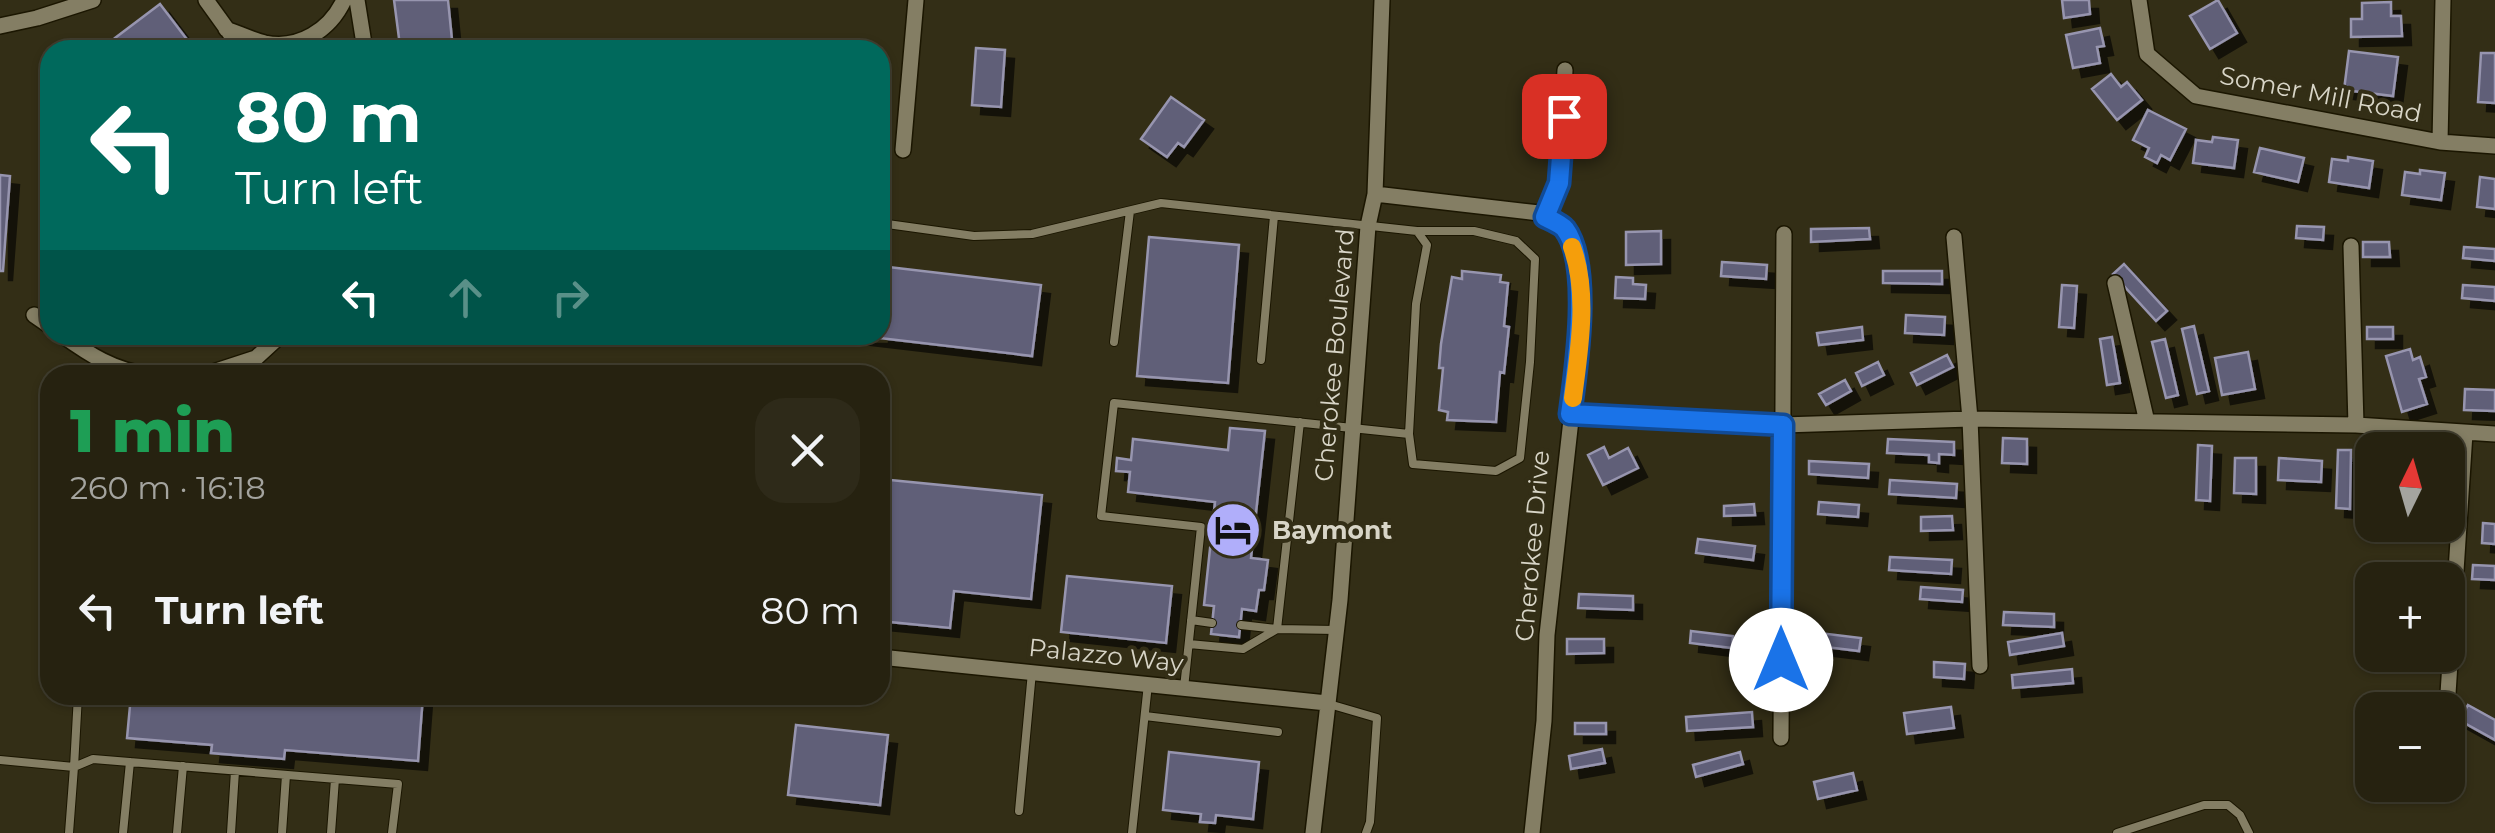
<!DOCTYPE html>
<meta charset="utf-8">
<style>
:root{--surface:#262210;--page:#2e2a19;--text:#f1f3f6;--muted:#a4a49f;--line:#423f30}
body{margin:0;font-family:Montserrat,sans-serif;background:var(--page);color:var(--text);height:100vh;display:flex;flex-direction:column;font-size:38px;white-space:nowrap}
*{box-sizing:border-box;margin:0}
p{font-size:32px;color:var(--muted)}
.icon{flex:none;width:55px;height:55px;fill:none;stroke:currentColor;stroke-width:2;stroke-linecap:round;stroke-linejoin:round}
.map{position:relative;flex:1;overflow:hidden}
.drawer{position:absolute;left:40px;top:365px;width:850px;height:340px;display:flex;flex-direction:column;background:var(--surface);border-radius:30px;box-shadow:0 2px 8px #0004,0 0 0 2px var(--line)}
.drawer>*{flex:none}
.guide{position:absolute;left:40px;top:40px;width:850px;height:305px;border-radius:30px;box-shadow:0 2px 8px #0004,0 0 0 2px var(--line);background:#00695c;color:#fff;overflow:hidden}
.needle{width:65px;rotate:5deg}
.buttons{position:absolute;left:2355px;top:432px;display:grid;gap:20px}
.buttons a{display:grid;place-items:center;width:110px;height:110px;border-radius:20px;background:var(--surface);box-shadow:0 2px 8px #0004,0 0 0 2px var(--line);font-size:50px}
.pin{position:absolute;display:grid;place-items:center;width:85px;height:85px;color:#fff;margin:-42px;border-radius:20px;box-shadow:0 5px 15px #0006}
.me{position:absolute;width:110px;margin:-55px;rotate:0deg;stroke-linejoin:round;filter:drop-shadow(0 0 8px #0008)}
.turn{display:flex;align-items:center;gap:35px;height:210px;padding:0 30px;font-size:45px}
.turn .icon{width:130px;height:130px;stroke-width:2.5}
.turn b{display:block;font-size:70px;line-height:85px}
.lanes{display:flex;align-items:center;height:95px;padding:0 30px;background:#0003;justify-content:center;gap:50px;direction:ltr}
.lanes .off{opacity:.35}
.round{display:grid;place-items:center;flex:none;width:105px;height:105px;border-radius:30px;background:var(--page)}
.overview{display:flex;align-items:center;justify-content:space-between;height:170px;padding:0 30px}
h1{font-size:60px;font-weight:800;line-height:75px;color:#1e9e55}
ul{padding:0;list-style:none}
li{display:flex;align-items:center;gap:30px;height:150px;padding:0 30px}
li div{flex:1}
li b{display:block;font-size:38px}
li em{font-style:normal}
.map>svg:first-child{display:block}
</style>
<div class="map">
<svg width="2495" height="833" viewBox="0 0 2495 833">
<defs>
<filter id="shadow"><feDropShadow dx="9" dy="9" stdDeviation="0" flood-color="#0009"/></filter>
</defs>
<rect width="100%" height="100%" fill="#332e16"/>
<path fill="#615f78" stroke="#9795af" stroke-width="2.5" filter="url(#shadow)" d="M394,0H448L452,40L400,46Z
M2062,0H2089L2090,14L2064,18Z
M2218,0L2237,33L2210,49L2190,16Z
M2391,2V16H2401L2402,36L2351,37V19H2362V3Z
M160,4L195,50H125L115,38Z
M2100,28L2104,46L2097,47L2100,63L2073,68L2066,35Z
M976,48L1005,50L1001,107L972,105Z
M2349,51L2398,57L2393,96L2344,90Z
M2481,53H2495V103L2478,102Z
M2111,74L2121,87L2127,82L2142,100L2117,120L2092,89Z
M1171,97L1204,120L1184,147L1178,143L1167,157L1141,139Z
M2148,110L2186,129L2170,160L2161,155L2157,163L2145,157L2149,148L2133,140Z
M2213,137L2238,140L2234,168L2193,163L2196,140L2212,142Z
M2260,148L2304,158L2298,182L2254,172Z
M2348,157L2373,161L2369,188L2329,182L2332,159L2348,161Z
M2420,170L2445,173L2441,200L2402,195L2405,172L2420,174Z
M0,175L10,176L3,271H0Z
M2480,177L2495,179V209L2477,207Z
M2297,226L2324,227L2323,240L2296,238Z
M1869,228L1870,239L1811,242V229Z
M1661,231V264L1626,265V232Z
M1149,237L1239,245L1228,383L1137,376Z
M2363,242H2389L2390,257H2363Z
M2464,247L2495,249V261L2463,258Z
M1722,262L1767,265L1766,279L1721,276Z
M2124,264L2167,311L2156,321L2113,274Z
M880,266L1041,285L1032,356L854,335H880Z
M1462,271L1501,275L1500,282L1508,283L1504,326L1509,327L1504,373L1500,372L1496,422L1447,420L1448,412L1439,410L1443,368H1439L1441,344L1452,277L1462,279Z
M1883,271H1942V284L1883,283Z
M1616,277L1633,278V284L1646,285L1645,299L1615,298Z
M2062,285L2077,286L2074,328L2059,327Z
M2463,285L2495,287V301L2462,298Z
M1906,315L1945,317L1944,335L1905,333Z
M2194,326L2209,391L2197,394L2182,329Z
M1862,327L1863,340L1819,345L1817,333Z
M2367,327H2393V339H2367Z
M2112,337L2120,383L2107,385L2100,339Z
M2165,339L2178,395L2166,398L2152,342Z
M2410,349L2413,360L2420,357L2426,377L2419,379L2427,404L2402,412L2386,356Z
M2248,352L2255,389L2222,395L2215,358Z
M1947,355L1953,367L1917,385L1911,373Z
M1878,362L1884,375L1862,386L1856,373Z
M1845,380L1851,391L1826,405L1819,394Z
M2465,389L2495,390V411L2464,410Z
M1230,428L1265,431L1251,558L1268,560L1264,590H1259L1256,611L1242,609L1239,637L1211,634L1214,606L1204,605L1215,502L1128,492L1130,472L1116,471L1117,458L1131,460L1133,439L1228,450Z
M2003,438L2027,439V464L2002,463Z
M1888,439L1954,442V455L1939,454V463L1929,462V455L1887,453Z
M2198,445L2212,446L2210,501L2196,500Z
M1604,447L1609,458L1628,448L1638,468L1603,485L1588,455Z
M2338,450H2351L2350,509L2336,508Z
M2235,458H2256V494L2234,493Z
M2279,458L2322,461L2321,482L2278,480Z
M1809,461L1869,464L1868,478L1809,474Z
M880,479L1042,495L1031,599L954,591L950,628L880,621Z
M1890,480L1957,484L1956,498L1889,494Z
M1819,502L1859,505L1858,517L1818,514Z
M1754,504L1755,515L1724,516V506Z
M1952,516L1953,530L1921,531V517Z
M2483,523L2495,524V544L2482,543Z
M1698,539L1755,546L1753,560L1696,553Z
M1890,557L1952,560L1951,574L1889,570Z
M2473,565L2495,566V580L2472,579Z
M1067,576L1172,586L1166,643L1061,632Z
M1921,587L1963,590L1962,602L1920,599Z
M1579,594L1633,596V610L1578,608Z
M2004,612L2054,614V627L2003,625Z
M1691,631L1733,636L1732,648L1690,643Z
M1811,632L1861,638L1859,651L1809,645Z
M2062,633L2064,646L2010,655L2008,642Z
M1567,639H1604V653L1567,654Z
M1934,662L1965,664L1964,679L1934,677Z
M2072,669L2073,683L2013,688L2012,675Z
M131,695H423L418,761L285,750L284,759L211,753L212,745L127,738Z
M2468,705L2495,720V740L2459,720Z
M1951,707L1954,728L1907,734L1904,713Z
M1752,712L1753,727L1687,731L1686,717Z
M1575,723H1606V734H1575Z
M796,725L888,735L880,805L788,795Z
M1602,749L1605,763L1571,769L1569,756Z
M1169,752L1259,762L1253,819L1216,815L1215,823L1200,822L1201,814L1163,810Z
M1740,752L1743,764L1696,777L1693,765Z
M1853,773L1857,790L1818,799L1814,782Z"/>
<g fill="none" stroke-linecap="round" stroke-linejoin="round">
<g stroke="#1b1601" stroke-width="10">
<path id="service" d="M880,223L974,236L1032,234L1161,203L1417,231L1427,245L1416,304L1409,434L1114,403L1101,516L1201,527L1184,688
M1114,342L1130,211
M1261,360L1274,216
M1300,422L1277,629L1336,630
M1409,434L1413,464L1496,471L1520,458L1530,362L1535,259L1516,241L1474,231H1417
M1191,620L1212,623
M1241,625L1277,629
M1189,644L1243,649L1277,629
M78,695L74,767L93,759L398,784L392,833
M1329,704L1377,718L1370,822L1366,833
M1145,716L1278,732
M0,760L74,767L69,833
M1019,811L1032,672
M123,833L130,762
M177,833L183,766
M231,833L235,771
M282,833L286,775
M331,833L335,779
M1132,833L1148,684
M2117,833L2204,805H2228L2240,815L2249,833"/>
</g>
<g stroke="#1b1601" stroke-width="18">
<path id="minor" d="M206,0L242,50
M357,0L365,50
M2139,0L2147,54L2196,96L2440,142L2495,146
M0,26L37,18L93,0
M226,29C238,33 252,40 265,43C299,50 330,30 344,0
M2440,142L2443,0
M903,150L916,0
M1375,194L1539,213L1565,228L1577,262L1580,300L1577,366L1547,635L1544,721L1532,833
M1545,217L1559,183L1565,70
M1954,237L1970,419L1980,666
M2351,246L2356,425
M2115,283L2147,422
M34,315L50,326
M62,335C90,355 113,370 148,375
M204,375L256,358L281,335
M1570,414L1783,425L1970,419L2356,425L2495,434
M880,657L1327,703
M2447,709L2465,433
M1781,738L1784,234
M1313,833L1340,600L1368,226L1375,194L1382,0"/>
</g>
<use href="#service" stroke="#847e64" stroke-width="8"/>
<use href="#minor" stroke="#847e64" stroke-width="15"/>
</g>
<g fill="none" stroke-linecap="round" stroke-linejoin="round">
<g stroke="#114b97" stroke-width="25">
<path id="route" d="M1564,116L1559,183L1545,217C1551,220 1561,224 1565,229C1592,265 1576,371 1570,414L1783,425L1781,660"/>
</g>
<use href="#route" stroke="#1a73e8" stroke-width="18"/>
<path stroke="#f59e0b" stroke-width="18" d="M1572,247C1589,293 1579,351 1573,398"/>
</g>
<defs>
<g id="hotel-disc" transform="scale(2.875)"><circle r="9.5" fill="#b0aefa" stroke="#332e16"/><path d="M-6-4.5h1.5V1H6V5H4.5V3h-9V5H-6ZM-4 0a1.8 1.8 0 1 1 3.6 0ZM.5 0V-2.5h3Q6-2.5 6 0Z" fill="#111"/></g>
</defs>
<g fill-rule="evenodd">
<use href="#hotel-disc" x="1233" y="530"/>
</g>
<g text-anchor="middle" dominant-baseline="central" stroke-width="8" stroke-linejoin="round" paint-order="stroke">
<g font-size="25" fill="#d8d5c7" stroke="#332e16">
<text transform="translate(2321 94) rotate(11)">Somer Mill Road</text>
<text transform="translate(1334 355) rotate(-85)">Cherokee Boulevard</text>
<text transform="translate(1532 546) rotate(-85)">Cherokee Drive</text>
<text transform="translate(1106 655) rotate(6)">Palazzo Way</text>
</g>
<g font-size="25" font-weight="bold" fill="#d8d5c7" stroke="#332e16" text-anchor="start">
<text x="1272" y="530">Baymont</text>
</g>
</g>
</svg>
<div class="buttons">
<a><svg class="needle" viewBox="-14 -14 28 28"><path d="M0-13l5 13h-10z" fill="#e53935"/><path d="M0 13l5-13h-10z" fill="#a4a49f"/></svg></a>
<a>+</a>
<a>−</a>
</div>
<div class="pin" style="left:1564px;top:116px;background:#d93025"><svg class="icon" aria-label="arrive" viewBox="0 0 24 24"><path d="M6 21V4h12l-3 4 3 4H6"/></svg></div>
<svg class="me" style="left:1781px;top:660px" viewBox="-20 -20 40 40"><circle r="19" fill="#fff"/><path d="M0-13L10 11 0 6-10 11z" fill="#1a73e8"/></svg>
<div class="guide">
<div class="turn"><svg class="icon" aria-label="left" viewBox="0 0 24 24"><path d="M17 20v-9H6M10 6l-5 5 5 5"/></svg><div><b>80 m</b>Turn left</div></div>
<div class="lanes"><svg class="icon" aria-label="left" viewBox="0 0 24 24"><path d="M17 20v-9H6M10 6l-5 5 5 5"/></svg><svg class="icon off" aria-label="ahead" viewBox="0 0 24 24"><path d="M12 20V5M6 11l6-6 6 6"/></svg><svg class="icon off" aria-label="right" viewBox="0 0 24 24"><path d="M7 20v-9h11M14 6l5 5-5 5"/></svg></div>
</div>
<section class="drawer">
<div class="overview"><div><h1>1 min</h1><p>260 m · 16:18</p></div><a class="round"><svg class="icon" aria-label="close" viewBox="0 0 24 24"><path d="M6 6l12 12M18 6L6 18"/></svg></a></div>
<ul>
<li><svg class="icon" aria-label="left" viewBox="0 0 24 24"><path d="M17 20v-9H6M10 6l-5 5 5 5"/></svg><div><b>Turn left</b></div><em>80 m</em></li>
</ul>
</section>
</div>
